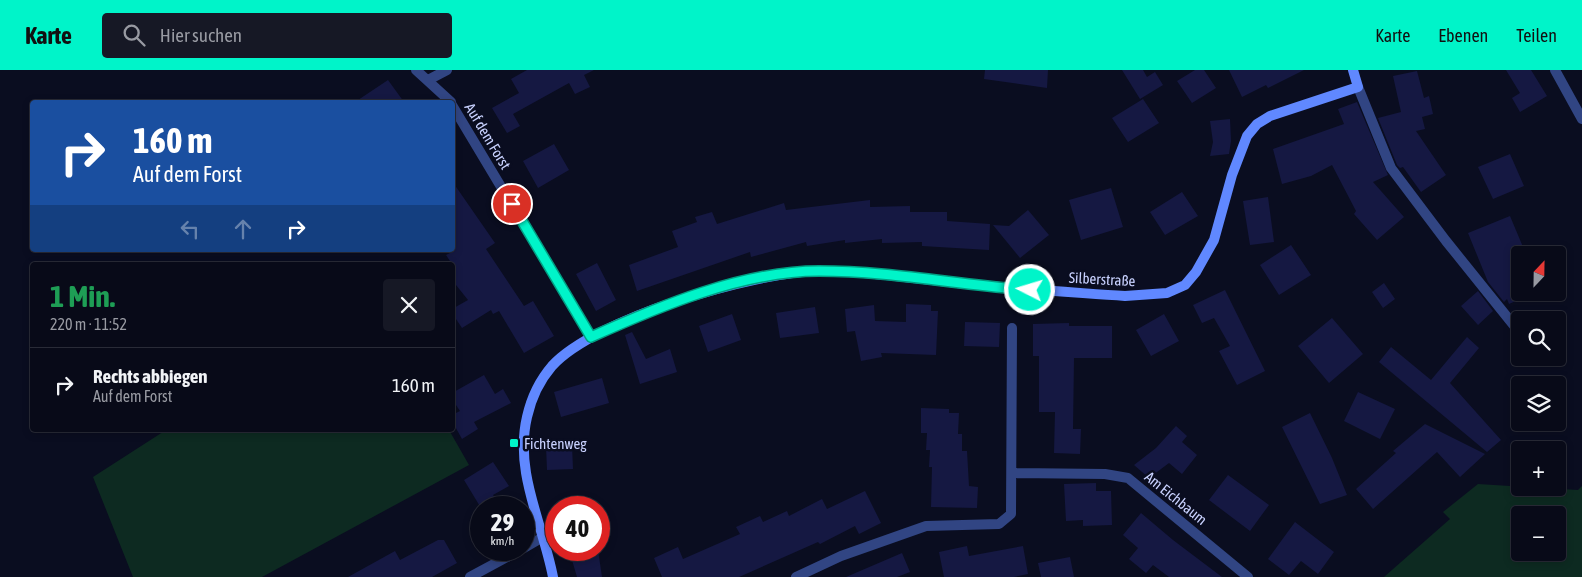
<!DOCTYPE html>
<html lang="de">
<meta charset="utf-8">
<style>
:root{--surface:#080a18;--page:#161825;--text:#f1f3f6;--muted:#989aa2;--line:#292b37;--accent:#00f4c9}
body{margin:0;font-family:"Asap Condensed",sans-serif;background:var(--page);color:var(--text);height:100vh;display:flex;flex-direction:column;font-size:19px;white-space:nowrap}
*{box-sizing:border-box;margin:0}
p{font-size:16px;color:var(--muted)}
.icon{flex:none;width:28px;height:28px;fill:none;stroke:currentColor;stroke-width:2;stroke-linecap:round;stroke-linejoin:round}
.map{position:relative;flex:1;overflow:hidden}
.sheet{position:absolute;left:30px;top:192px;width:425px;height:170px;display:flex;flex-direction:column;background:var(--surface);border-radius:5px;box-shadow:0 2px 8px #0003,0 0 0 1px var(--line)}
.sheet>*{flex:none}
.hud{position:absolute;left:30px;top:30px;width:425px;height:152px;border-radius:5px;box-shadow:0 2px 8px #0003,0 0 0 1px var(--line);background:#1a4fa0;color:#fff;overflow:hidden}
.needle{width:32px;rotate:22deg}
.fabs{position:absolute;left:1511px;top:176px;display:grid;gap:10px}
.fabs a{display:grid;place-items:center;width:55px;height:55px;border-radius:5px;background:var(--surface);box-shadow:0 2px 8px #0003,0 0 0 1px var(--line);font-size:25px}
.speed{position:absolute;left:470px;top:426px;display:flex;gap:10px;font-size:25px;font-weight:700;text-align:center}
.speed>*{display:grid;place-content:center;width:65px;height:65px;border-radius:50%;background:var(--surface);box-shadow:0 2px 8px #0003,0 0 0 1px var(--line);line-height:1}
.speed small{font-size:12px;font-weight:400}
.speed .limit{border:8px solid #d22;background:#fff;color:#111}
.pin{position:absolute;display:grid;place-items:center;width:42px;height:42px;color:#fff;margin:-21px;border:2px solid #fff;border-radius:50%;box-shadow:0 1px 5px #0007}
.me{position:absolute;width:55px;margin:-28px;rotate:275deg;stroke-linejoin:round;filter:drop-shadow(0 0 4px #0008)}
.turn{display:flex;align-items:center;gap:18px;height:105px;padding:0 20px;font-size:22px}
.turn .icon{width:65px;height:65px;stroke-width:2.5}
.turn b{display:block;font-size:35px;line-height:42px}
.lanes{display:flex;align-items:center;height:48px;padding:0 20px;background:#0003;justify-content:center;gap:25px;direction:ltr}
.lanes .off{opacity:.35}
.round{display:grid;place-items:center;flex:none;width:52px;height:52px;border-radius:5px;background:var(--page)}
.overview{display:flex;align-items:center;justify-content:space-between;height:85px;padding:0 20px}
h1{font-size:30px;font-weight:700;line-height:38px;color:#1e9e55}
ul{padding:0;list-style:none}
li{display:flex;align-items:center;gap:15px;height:75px;padding:0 20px;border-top:1px solid var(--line)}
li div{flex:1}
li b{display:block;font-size:19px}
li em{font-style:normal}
header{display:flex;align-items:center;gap:30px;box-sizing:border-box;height:70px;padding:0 25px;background:var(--accent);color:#111}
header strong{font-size:24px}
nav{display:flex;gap:28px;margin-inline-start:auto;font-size:18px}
.search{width:350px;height:45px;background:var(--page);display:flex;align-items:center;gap:12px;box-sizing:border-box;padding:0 18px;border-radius:5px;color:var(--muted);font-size:19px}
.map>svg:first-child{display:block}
</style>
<header>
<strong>Karte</strong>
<div class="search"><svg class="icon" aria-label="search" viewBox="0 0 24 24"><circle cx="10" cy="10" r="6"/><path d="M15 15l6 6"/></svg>Hier suchen</div>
<nav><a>Karte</a><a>Ebenen</a><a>Teilen</a></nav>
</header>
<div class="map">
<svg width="1582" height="507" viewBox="0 0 1582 507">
<rect width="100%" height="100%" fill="#0a0d20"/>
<path fill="#0d2a21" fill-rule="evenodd" d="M166,360H449L469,395L262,507H133L93,407Z
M1478,414L1578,420L1582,416V507H1384L1450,449L1443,442ZM1520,445H1558V482H1520Z"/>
<path fill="#151842" d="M527,0H594L584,5L590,17L575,24L569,13L513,44L520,56L507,63L492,38L519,23L511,9Z
M985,0H1048L1047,18L984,9Z
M1122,0H1143L1147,7L1155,2L1163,15L1140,29Z
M1195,0H1204L1216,18L1192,33L1177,11Z
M1229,0H1304L1268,18L1266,15L1242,27Z
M1506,0H1531L1547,26L1520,42L1512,28L1520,23Z
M1417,1L1424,28L1429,26L1433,44L1422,47L1425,59L1416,61L1446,105L1421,122L1403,97L1400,98L1397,95L1378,48L1401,42L1393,6Z
M388,10L404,32H355Z
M1143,29L1159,53L1128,72L1112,48Z
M1357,32L1388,105L1373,112L1404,147L1377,170L1354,144L1356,141L1332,95L1311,106L1282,114L1273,79L1344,54L1338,39Z
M1230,49L1231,71L1229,84L1210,86L1213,72L1210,51Z
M554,74L569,100L538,118L523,91Z
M1510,84L1524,116L1493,129L1478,97Z
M452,111L495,173L486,179L524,236L533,231L554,266L524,283L499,241L493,244L491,240L462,258L452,243V239L468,230L452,210V194L446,185L452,182Z
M1111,118L1123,157L1081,170L1069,130Z
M1182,122L1198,146L1165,165L1150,142Z
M1268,127L1274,172L1250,175L1243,131Z
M870,130V137L910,136V142H947V151L990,154L989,180L922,176V172L882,173V169L845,173V170L807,176L806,172L751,187L750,182L637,221L629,195L678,177L672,161L697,152L695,147L712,142L717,154L784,133L786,140Z
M1028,140L1049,165L1020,188L993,155L1009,156Z
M1510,146L1523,177L1520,178V229L1509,234L1507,229L1504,232L1488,212L1468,163Z
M1291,175L1311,205L1279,225L1260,195Z
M597,193L616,230L596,241L576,204Z
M1384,213L1395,229L1383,238L1372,222Z
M1225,220L1265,301L1237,315L1219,281L1230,276L1214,248L1202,253L1193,235Z
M1478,221L1493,241L1478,255L1461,236Z
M906,234L931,235V241H938L936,285L881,283L882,287L861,291L855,261L847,262L845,239L874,235L875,251L906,252Z
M815,237L819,263L780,268L776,243Z
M732,244L741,270L708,282L699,256Z
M1164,244L1179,271L1151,286L1136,260Z
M1332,248L1363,284L1329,313L1298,276Z
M965,252L1000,253L999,277L964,276Z
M1069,253V256H1112V288H1074L1073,359H1081L1080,384L1054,383L1055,342H1039V286H1033V254Z
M632,262L646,289L670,279L677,302L640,314L625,265Z
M1467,267L1479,278L1450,313L1501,370L1487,382L1379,292L1391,277L1431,310Z
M484,305L495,324L503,319L511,333L474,352L478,359L462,369L452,351V345L460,341L452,329V323Z
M602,308L609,333L561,347L554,322Z
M1358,322L1395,339L1380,369L1344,351Z
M921,338L949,339V343H959L958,364H962V381H967L969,416L978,417L977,438L931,437L932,397H929L930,380H926L927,363H921Z
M1310,343L1332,388L1347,425L1320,434L1282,357Z
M1425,354L1485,384L1460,407L1437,382L1373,439L1356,419L1396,383L1393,381Z
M1176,356L1187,366L1182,372L1197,385L1182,404L1169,393L1149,408L1134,395L1156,378Z
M572,375L573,399L547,400L546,376Z
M493,392L509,416L493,425L501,438H481L464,410Z
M1228,405L1269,435L1250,461L1209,430Z
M1096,413V421H1111L1112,455L1083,456V450L1066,451L1064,414Z
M865,421L881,453L859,464L855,456L820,474L818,472L739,507H662L654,488L678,477L683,489L740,464L736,457L760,446L763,452L787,441L789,446L822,429L827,439Z
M1141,443L1173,470L1222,507H1169L1153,495L1146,503L1129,489L1138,478L1123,465Z
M1295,452L1334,482L1318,504L1301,491L1289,505L1268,489Z
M438,470H444L457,493L432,507H348L395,481L400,490Z
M967,476L969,486L1023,476L1028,504L1014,507H944L939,482Z
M569,480H598L602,507H577Z
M902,483L910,502L897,507H846Z
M1070,487L1074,507H1041L1038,493Z"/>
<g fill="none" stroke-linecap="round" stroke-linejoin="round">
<path stroke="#314583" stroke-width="10" d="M416,0L451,32
M1555,0L1582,49
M428,10L447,0
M1358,17L1391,98L1446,171L1520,263
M452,35L591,267
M1012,403L1105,404L1128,408L1248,507
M524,478L543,467
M470,507L520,480
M796,507L841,486L926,456L999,454L1011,444L1012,258"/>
<path stroke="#6088ff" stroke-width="10" d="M553,507C543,454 514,402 527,347C531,329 540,310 552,296C596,248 754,202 818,201C864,201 911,208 957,213C1013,219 1069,222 1125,226L1167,223L1185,215L1196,202L1214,170L1232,105L1247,66L1257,54L1270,46L1358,17L1353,0"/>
</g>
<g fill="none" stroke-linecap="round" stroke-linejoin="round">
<g stroke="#009f83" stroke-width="12">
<path id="route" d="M512,134L591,267C660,236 743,201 819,201C890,201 960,215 1030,220"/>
</g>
<use href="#route" stroke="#00f4c9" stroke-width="9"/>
</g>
<rect fill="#00f4c9" stroke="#0a0d20" stroke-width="2" x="509" y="368" width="10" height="10" rx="2.5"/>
<g text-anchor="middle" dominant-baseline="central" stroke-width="5" stroke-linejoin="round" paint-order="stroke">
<g font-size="15" fill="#c9d2ff" stroke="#0a0d20">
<text transform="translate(488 66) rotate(59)">Auf dem Forst</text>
<text transform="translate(1102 209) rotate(3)">Silberstraße</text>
<text transform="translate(1176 428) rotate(39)">Am Eichbaum</text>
</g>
<g font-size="15" fill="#c9d2ff" stroke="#0a0d20" text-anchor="start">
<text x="524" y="373">Fichtenweg</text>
</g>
</g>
</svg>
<div class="fabs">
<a><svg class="needle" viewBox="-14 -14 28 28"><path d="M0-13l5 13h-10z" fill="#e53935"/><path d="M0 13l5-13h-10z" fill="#989aa2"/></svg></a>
<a><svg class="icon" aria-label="search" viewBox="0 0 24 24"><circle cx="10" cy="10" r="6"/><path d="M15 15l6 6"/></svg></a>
<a><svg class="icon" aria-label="layers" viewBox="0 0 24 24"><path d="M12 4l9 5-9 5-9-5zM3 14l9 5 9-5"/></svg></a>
<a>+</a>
<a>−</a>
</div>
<div class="speed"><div>29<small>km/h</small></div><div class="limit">40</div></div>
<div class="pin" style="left:512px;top:134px;background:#d93025"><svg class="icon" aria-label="arrive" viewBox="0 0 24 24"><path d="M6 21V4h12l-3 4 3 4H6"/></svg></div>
<svg class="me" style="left:1030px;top:220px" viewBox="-20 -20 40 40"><circle r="17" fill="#00f4c9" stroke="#fff" stroke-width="3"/><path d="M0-11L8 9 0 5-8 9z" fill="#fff"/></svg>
<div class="hud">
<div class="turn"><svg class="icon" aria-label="right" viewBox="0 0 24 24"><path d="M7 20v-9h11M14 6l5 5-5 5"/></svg><div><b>160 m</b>Auf dem Forst</div></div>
<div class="lanes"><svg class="icon off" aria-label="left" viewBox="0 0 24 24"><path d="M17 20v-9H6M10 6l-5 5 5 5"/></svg><svg class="icon off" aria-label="ahead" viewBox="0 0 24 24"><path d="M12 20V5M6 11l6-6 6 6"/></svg><svg class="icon" aria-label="right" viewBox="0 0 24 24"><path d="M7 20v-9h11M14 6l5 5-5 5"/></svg></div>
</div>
<section class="sheet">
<div class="overview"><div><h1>1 Min.</h1><p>220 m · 11:52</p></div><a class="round"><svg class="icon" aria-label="close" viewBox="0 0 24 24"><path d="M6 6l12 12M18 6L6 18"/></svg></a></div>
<ul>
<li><svg class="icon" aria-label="right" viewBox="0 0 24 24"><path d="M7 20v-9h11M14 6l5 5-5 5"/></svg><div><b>Rechts abbiegen</b><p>Auf dem Forst</p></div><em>160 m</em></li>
</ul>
</section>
</div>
